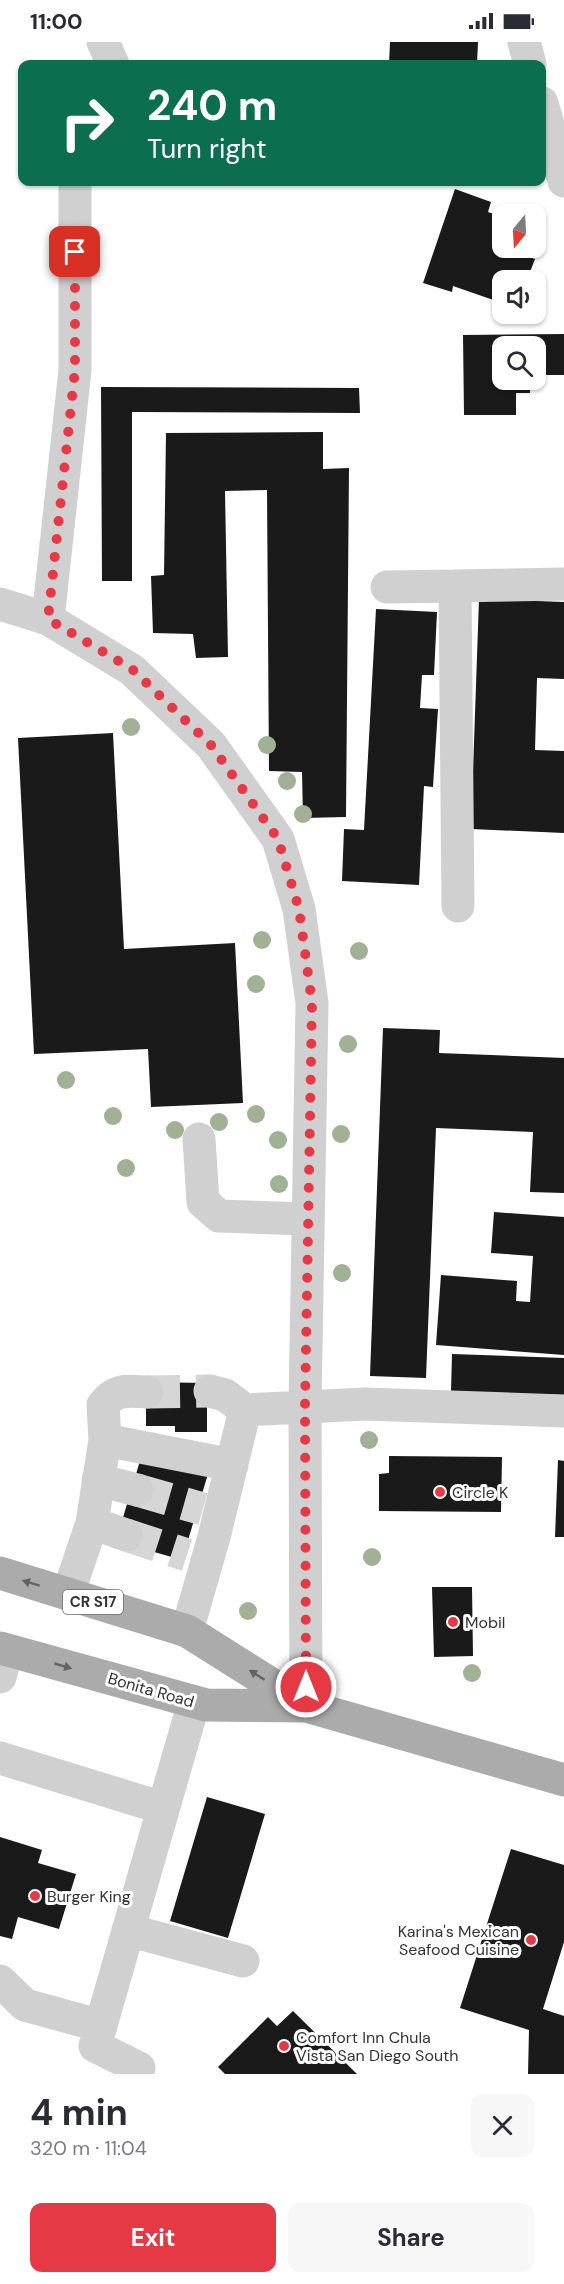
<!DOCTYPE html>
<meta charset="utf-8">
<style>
:root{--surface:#fff;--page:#f7f7f7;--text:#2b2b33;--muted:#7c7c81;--accent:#e63946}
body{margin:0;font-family:"DM Sans",sans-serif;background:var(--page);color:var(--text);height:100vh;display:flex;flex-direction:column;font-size:22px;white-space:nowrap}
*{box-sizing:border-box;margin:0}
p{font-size:20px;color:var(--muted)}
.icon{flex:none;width:33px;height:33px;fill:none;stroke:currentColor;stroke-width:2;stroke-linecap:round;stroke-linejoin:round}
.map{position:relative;height:2032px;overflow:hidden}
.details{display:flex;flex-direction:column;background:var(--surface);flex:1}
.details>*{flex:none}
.guide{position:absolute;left:18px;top:18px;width:528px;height:126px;border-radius:12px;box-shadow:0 2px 4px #0004;background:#0b6e4f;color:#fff;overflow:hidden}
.needle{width:39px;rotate:198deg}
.tools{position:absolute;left:492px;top:162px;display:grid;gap:12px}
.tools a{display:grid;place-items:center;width:54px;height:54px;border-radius:12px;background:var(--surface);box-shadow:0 2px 4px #0004;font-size:30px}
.pin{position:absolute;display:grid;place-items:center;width:51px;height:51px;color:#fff;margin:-26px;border-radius:12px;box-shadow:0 3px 9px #0006}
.me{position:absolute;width:66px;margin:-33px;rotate:0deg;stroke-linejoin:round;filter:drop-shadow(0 0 4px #0008)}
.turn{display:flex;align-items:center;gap:21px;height:126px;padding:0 30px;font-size:27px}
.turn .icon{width:78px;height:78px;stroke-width:2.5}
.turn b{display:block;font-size:42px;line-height:51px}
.round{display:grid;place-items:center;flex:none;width:63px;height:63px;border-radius:12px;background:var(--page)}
.headline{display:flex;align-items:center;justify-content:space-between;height:102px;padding:0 30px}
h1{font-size:36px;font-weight:700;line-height:45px}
.primary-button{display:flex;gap:12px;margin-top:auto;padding:12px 30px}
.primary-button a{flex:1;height:69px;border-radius:12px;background:var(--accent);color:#fff;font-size:24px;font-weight:700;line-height:69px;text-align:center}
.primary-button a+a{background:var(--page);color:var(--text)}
.status{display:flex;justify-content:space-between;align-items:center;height:42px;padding:0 30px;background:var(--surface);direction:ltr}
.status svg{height:16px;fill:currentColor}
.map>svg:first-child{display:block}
</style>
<div class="status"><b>11:00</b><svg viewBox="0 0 49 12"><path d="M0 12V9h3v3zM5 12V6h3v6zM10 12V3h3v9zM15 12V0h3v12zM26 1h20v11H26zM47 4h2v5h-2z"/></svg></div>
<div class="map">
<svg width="564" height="2032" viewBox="0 0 564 2032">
<rect width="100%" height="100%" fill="#fff"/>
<path fill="#1a1a1a" d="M390,0H478L477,22H389Z
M455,147L491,160L488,170L502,175V206H529L526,214L535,217L527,238H502V261L453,244L452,250L423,241Z
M564,292V333H536V304H502V338H530V351H516V373H464L463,293Z
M101,345L359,346L360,371L132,370V539H102Z
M323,390V427L349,426L346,775L303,776L302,730L269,729L267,448L225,449L228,615L196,616L193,592L153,591L151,534L164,533L166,391Z
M479,557L564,560V637L537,636L535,708L564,709V791L471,787Z
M376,567L437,570L434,633H422L420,666L438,667L433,745L424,744L419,843L342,839L344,787L364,788Z
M113,691L124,907L235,901L243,1061L151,1065L148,1007L34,1012L18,696Z
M383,986L440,988L439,1011L564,1016V1151L530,1150L533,1090L436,1086L426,1336L370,1334Z
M494,1170L564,1175V1313L436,1303L441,1233L517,1239L516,1259L530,1260L533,1214L491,1211Z
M452,1312L564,1316V1353L451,1350Z
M146,1340L207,1341V1390H175V1384H146Z
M142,1412L208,1432L182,1518L116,1499Z
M389,1414L502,1415L501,1470L379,1469V1432L389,1431Z
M558,1418L564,1419V1495H555Z
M432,1545H472L473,1614L434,1615Z
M207,1755L265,1772L228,1896L170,1879Z
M0,1795L42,1808L38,1821L76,1832L59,1887L18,1875L12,1897L0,1894Z
M511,1807L564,1823V1900L543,1967L564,1974V2032H528L529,1988L460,1966Z
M293,1969L357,2032H225L218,2025L268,1975L277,1984Z"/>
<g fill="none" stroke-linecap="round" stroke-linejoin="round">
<path stroke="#d6d6d6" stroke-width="33" stroke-dasharray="33 16" stroke-linecap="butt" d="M147,1350L210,1349
M137,1448L203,1467
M126,1493L187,1513"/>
<path stroke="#d0d0d0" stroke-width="33" d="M103,0L113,22
M524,0L530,22
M542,61L564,139
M387,545L455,544
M0,562L48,577L132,628L211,703L278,797L299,867L312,961L305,1364L306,1664
M48,577L75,328V140
M458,864L455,544L564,542
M199,1097L203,1160L219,1174L308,1177
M210,1349L225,1353L245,1368
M105,1398L103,1363C116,1346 128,1349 147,1350
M98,1438L137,1448
M92,1481L126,1493
M68,1552L92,1481L105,1398L232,1423
M187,1589L214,1495L245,1368L365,1362L564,1369
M0,1635L7,1608
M0,1716L163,1766
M128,1888L243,1919
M0,1939L25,1963L101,1984
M139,2026L95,2004L194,1660"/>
<path stroke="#ababab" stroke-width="33" d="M0,1531L187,1589L306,1664L564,1738
M0,1606L206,1663L306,1664"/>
</g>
<g fill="#a2b095">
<circle cx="131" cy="685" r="9"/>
<circle cx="267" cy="703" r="9"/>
<circle cx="287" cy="739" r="9"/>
<circle cx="303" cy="772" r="9"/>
<circle cx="262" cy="898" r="9"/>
<circle cx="359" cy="909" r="9"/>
<circle cx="256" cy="942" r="9"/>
<circle cx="348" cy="1002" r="9"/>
<circle cx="66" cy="1038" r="9"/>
<circle cx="256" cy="1072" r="9"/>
<circle cx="113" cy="1074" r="9"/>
<circle cx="219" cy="1080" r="9"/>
<circle cx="175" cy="1088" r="9"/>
<circle cx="341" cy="1092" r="9"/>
<circle cx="278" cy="1098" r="9"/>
<circle cx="126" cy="1126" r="9"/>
<circle cx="279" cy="1142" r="9"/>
<circle cx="342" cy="1231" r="9"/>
<circle cx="369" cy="1398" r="9"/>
<circle cx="372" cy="1515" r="9"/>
<circle cx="248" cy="1569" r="9"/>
<circle cx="472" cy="1631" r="9"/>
</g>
<defs><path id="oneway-solid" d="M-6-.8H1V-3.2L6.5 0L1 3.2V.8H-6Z" transform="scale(1.5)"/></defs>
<g fill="#636363">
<use href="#oneway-solid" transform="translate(31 1541) rotate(-163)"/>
<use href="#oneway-solid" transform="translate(63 1624) rotate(16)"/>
<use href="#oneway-solid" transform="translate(257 1633) rotate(-148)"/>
</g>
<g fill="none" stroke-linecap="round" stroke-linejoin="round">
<path stroke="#e63946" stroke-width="10" stroke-dasharray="0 18" d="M75,210V328L48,577L132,627L211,703L278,797L299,867L312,961L305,1364L306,1645"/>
</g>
<g fill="#e63946" stroke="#fff" stroke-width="2">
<circle cx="440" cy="1450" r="6"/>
<circle cx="453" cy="1580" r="6"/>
<circle cx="35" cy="1854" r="6"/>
<circle cx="531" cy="1898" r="6"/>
<circle cx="284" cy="2004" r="6"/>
</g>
<g text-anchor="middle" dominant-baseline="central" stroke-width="6" stroke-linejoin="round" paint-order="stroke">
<rect fill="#fff" stroke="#707070" stroke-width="1.5" x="63" y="1548" width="60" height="24" rx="4.5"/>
<g font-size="15" font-weight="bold" fill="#333">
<text x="93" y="1560">CR S17</text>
</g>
<g font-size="16" fill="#333" stroke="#fff" text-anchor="start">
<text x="452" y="1450">Circle K</text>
<text x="465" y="1580">Mobil</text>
<text x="47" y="1854">Burger King</text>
<text x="519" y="1889" text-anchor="end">Karina's Mexican<tspan x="519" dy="18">Seafood Cuisine</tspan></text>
<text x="296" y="1995">Comfort Inn Chula<tspan x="296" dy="18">Vista San Diego South</tspan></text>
</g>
<g font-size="16" fill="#333" stroke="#fff">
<text transform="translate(151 1648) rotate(16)">Bonita Road</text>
</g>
</g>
</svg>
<div class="tools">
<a><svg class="needle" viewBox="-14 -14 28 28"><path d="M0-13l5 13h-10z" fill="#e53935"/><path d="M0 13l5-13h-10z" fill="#7c7c81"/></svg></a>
<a><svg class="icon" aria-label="sound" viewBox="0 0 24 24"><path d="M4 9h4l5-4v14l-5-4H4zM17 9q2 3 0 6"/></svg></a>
<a><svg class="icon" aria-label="search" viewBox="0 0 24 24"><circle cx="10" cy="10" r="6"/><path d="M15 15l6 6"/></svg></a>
</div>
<div class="pin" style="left:75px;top:210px;background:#d93025"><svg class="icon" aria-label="arrive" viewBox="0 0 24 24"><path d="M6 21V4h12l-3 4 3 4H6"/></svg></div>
<svg class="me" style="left:306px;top:1645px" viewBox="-20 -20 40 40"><circle r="17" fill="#e63946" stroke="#fff" stroke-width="3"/><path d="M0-11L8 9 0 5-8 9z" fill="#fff"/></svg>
<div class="guide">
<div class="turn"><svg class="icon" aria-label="right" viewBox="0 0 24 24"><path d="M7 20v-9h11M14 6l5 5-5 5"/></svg><div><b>240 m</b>Turn right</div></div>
</div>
</div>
<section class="details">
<div class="headline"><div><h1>4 min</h1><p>320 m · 11:04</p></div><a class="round"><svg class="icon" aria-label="close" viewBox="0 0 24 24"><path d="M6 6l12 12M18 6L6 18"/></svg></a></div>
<div class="primary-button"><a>Exit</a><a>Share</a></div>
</section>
